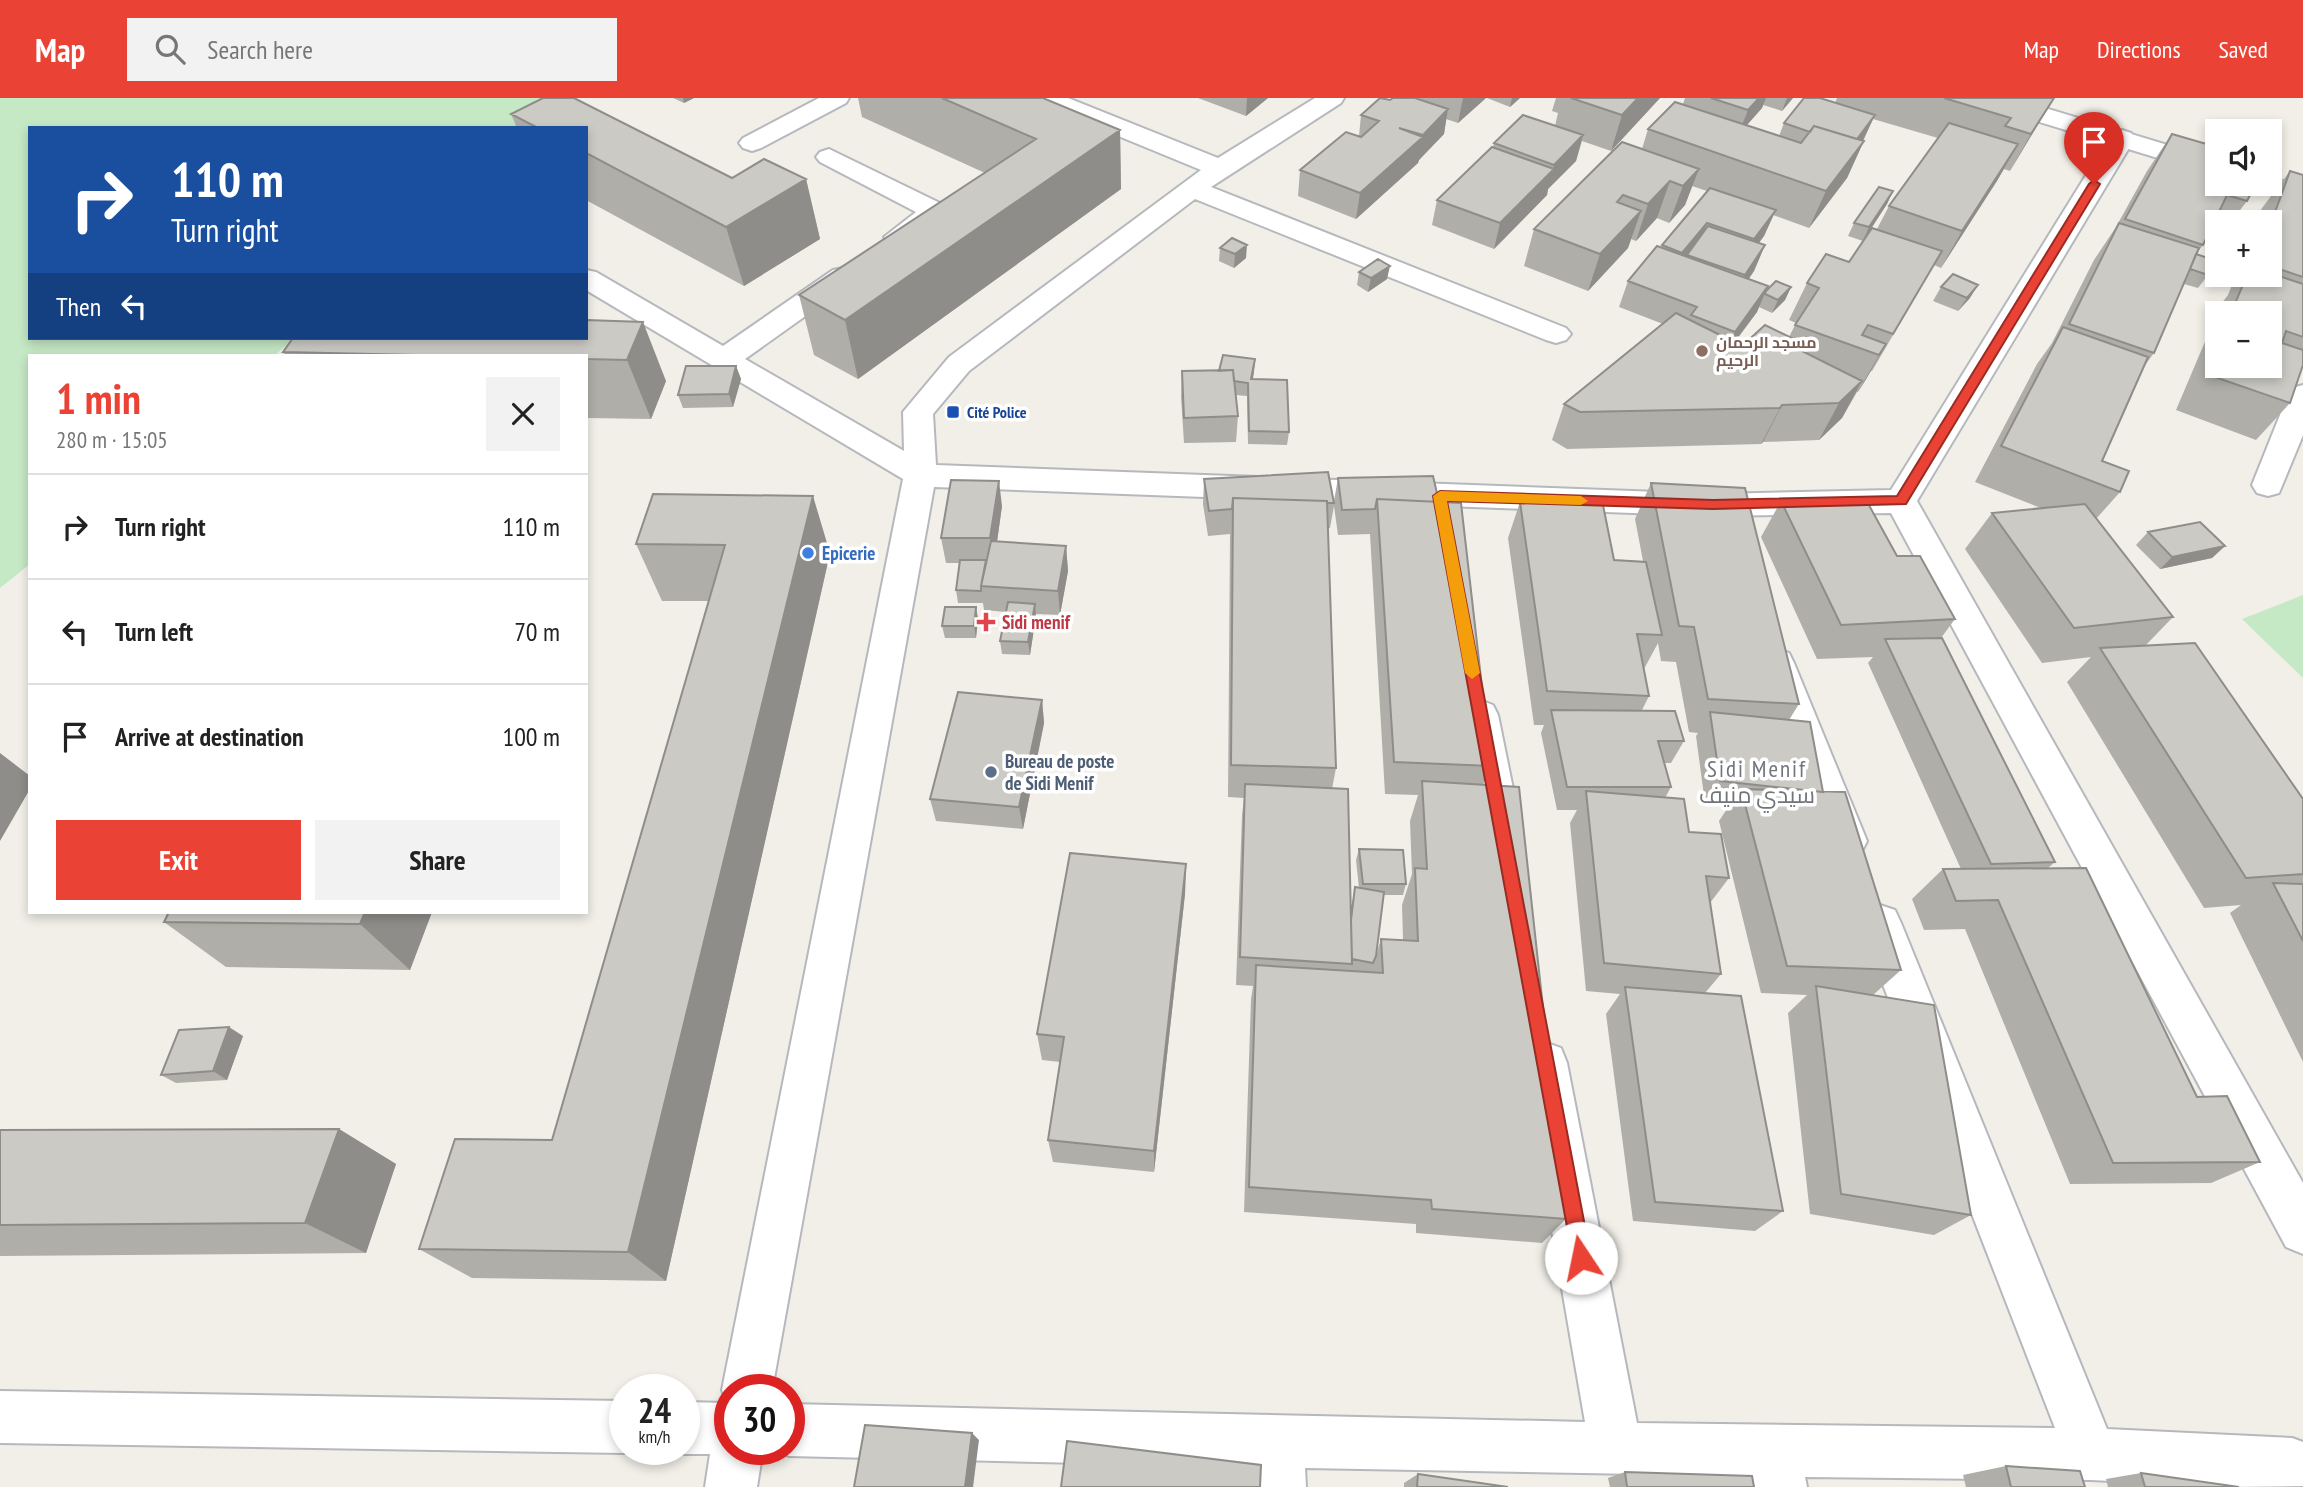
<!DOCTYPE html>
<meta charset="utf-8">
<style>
:root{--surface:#fff;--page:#f2f2f2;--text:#222;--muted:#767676;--line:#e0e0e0;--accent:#ea4335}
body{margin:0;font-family:"PT Sans Narrow",Cairo,sans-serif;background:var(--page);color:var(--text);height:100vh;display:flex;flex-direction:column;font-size:26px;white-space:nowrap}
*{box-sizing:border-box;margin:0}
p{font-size:23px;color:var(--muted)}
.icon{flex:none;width:38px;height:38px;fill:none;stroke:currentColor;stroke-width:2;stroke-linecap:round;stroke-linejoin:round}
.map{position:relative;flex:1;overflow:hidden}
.sheet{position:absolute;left:28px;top:256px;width:560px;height:560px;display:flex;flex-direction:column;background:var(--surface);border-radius:0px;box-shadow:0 4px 10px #0003}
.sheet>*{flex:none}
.guide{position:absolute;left:28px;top:28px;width:560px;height:214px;border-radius:0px;box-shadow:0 4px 10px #0003;background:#1a4fa0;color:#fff;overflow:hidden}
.controls{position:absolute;left:2205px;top:21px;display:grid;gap:14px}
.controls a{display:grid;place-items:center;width:77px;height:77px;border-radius:0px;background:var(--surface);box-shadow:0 4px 10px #0003;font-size:35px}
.speed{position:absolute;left:609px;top:1276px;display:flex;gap:14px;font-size:35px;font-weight:700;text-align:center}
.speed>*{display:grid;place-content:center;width:91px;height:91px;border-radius:50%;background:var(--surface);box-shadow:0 4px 10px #0003;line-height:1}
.speed small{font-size:18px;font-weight:400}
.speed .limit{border:10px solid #d22;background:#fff;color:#111}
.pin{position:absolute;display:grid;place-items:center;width:60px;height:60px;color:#fff;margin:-72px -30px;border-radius:50% 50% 50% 0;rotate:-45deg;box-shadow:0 0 7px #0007}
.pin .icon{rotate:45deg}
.me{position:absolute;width:77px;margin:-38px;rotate:349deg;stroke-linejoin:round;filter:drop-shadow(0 0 5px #0008)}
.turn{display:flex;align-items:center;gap:24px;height:147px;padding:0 28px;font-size:32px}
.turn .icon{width:91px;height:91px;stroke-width:2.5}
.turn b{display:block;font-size:49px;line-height:60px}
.then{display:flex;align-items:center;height:66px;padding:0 28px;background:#0003;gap:14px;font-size:26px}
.round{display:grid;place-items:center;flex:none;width:74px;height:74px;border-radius:0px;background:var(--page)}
.headline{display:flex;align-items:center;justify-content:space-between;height:119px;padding:0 28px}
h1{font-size:42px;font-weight:700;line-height:52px;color:var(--accent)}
.cta{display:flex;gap:14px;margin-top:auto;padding:14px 28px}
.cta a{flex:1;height:80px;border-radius:0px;background:var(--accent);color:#fff;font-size:28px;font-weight:700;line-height:80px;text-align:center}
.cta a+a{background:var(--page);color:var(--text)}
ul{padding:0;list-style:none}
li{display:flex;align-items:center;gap:21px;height:105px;padding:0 28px;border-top:2px solid var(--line)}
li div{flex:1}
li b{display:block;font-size:26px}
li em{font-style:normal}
header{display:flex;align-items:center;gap:42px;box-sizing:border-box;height:98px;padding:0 35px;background:var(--accent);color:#fff}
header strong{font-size:33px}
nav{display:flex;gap:38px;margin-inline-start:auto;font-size:24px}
.search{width:490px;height:63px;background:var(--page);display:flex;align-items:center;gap:18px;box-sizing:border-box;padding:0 24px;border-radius:0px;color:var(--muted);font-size:26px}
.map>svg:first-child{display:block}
</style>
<header>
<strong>Map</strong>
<div class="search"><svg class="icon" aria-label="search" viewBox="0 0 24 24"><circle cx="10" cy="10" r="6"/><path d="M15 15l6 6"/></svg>Search here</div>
<nav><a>Map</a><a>Directions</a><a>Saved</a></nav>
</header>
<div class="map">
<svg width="2303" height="1389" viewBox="0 0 2303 1389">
<rect width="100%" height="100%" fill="#f1efe8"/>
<path fill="#c5e8c5" d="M0,0H546L519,30H30V240H295L275,257H30V466L0,490Z
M2303,497V580L2242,521Z"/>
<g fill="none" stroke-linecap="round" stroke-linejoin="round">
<g stroke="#b5b8bc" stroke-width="4">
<path id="street" d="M819,0H849L846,5L761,50L752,53L743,50L739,45L743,40Z
M1035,0H1068L1218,60L1315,0H1344L1341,5L1211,89L1566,230L1571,236L1566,242L1556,245L1546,242L1195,101L969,273L933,316L936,367L1714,396L1891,392L2109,40L2113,35L2122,32L2131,35L2135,40L1917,403L2303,1085V1156L2286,1149L1891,415L1714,418L934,389L772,1292H730V1351H763L757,1389H705L710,1356H684L672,1351H684V1304L727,1305L722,1292L903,381L586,192V172L596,174L723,248L833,172L843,170L853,172L857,178L853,184L745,261L904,353L903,314L949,259L1201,72L1038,5Z
M829,51L944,107L948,113C937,129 908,150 888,145L884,139L916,114L820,64L816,59L820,54Z
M2303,287V337L2279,395L2268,398L2257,395L2252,387L2288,297L2292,290Z
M1776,551L1789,555L1794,565L1867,743L1861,755L1847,760L1833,755L1827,743L1758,565L1763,555Z
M1480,602L1493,607L1498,617L1523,740L1517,752L1503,757L1489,752L1483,740L1462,617L1467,607Z
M1880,807L1895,812L1901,825L2107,1331L2292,1340L2303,1344V1388L2229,1389L2091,1382L1805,1379L1807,1389H1755L1752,1378L1305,1370L1306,1389H1254L1252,1369L789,1358L773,1351H789V1306L1585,1324L1523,965L1529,950L1545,944L1561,950L1567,965L1637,1325L2055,1330L1859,825L1865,812Z
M0,1293L625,1303V1351H634L625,1355L0,1345Z"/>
</g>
<g stroke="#b6babf" stroke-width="4">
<path id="secondary" d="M1974,0H2012L2217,62V78L1977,5Z
M2270,79L2303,89V106L2257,92L2253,86H2270Z"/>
</g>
<use href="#street" fill="#fff" fill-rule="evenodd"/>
<use href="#secondary" fill="#fff" fill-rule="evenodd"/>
</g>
<path fill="#afaea9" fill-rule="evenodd" d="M543,0H574L732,80L764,61L806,81L820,141L744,188L586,102V30H517L511,16Z
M673,0H694L684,5Z
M858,0H1043L1120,32L1121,91L858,281L814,257L799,197L985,75L862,19Z
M1198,0H1268L1246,18Z
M1393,0H1486L1458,25L1446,21L1444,36L1419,62L1418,65L1356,121L1298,98L1300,72L1359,38L1361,17Z
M1487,0H1520L1510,9Z
M1556,0H1660L1611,53L1582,43L1576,63L1548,91L1547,97L1494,151L1432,127L1437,102L1493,49L1494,45L1555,28L1558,15L1552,13Z
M1685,0H1793L1782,13L1763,7L1762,10L1747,27L1779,38L1784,25L1835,5L1837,0H2054L2010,73L2004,71L1941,170L1934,167L1872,273H1871L1858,294H1857L1842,320L1819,342L1763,344L1761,346L1567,351L1552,342L1564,306L1663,226L1619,209L1628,183L1661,149L1707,93L1692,88L1685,107L1669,125L1657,120L1636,143L1631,141L1628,150L1588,193L1524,168L1534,131L1642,51L1648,31L1683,6ZM1873,21L1938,40L1889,108L1877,131L1849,164L1807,185L1789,222L1796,225L1789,239L1742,248L1735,244L1757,214L1759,209L1772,215L1785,202L1791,189L1766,193L1748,181L1754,173L1765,147L1759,145L1764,138L1773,117L1809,130L1847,80Z
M2172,36L2217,86L2247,103L2231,124H2217V140L2208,137L2203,147L2196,156L2208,177L2198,190L2184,186L2154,255L2145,267L2102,363L2120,394L2096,421L2173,519L2145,548L2303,701V964L2230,815L2241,807L2204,810L2067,584L2091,559L2042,565L1965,451L1992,415L2041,410L1975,384L2037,266L2052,245L2094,162L2116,129L2147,73Z
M2290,73L2303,77V267L2290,305L2256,342L2176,312L2221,206L2228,197L2236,177H2270V124H2256L2262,110ZM2217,215H2270L2217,268Z
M1893,93L1887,106L1863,143L1848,138L1854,125Z
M1220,150L1246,160L1234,170L1219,163Z
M1359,174L1387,181L1368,194L1357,187Z
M1941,189L1970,200L1958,213L1933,203Z
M586,240L666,283L651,321L586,320V257H285L283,254Z
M1255,261L1253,281L1289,334L1287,347L1248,346L1247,298L1236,297L1238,318L1236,344L1184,345L1181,299L1182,273H1219Z
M736,268L741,281L733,309L683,310L678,297Z
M1433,378L1491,668L1483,687L1566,1121L1542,1145L1416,1135V1126L1244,1114L1251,901L1253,888L1236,887L1242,717L1244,700L1228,699L1230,436L1208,438L1203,406L1204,381L1334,403L1338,380ZM1334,408L1338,437L1370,436L1385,696L1418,697L1410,723L1412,776L1402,807L1403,842L1381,841L1376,858L1384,797H1403L1406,786L1359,751L1356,762L1359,790L1355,789L1351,811L1332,691L1336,670L1328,430H1330Z
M1651,385L1799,606L1789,622L1823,694L1901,872L1873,897L1971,1117L1934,1137L1810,1116L1788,915L1807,897L1761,895L1719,723L1729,708L1705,705L1696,638L1698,635L1689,634L1676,564L1661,563L1658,545L1644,571L1649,598L1642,612L1684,643L1671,665H1664L1671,689L1665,700L1689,734L1729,780L1710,805L1721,876L1705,895L1783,1113L1755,1133L1633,1123L1606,916L1620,896L1586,893L1570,725L1577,712H1557L1541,635L1544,627H1534L1508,440L1520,404L1614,462L1643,463L1635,421Z
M653,396L830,455L666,1183L472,1180L419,1151L552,1042L709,503H662L636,446Z
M1781,403L1897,458L1955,521L1941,540L2055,764L2048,770L2197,999L2260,1064L2211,1085L2070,1086L1965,831L1924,832L1912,801L1943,771H1961L1868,565L1873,559L1817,561L1761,439Z
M1002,408L997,444L1066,448L1068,473L1060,517L1036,516L1030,557L1002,556L1000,543L1006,514L984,512L983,505H958L956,492L960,465H946L941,440Z
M2148,434L2225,448L2212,460L2160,471L2136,447Z
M976,509L978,521L976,540H945L942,528Z
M1042,602L1044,625L1023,731L936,723L930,701Z
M1186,766L1185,796L1154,1074L1053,1064L1048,1042L1060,964L1042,962L1037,936Z
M432,814L410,872L226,869L164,824Z
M243,938L227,982L176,985L161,977Z
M339,1031L396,1066L366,1155L0,1158V1032Z
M2006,1368L2085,1389H1966L1963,1377Z
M1625,1374L1754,1389H1610L1608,1380Z
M2141,1375L2239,1389H2108L2106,1381Z
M1418,1376L1508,1389H1404V1385Z"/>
<path fill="#8f8d8a" d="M683,0H694L684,5Z
M1247,0H1268L1246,18Z
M1463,0H1486L1458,25Z
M1512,0H1520L1510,9Z
M1638,0H1660L1611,53L1622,17Z
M1759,0H1766L1762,10L1738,37L1748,12Z
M1787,0H1793L1782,13Z
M2054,0L2032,36L2010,73L2031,36Z
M1448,11L1444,36L1419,62L1418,65L1356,121L1360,95L1422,40L1423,37Z
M1875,17L1863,42L1841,73L1853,47Z
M1120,32L1121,91L858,281L845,222Z
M1583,37L1576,63L1548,91L1547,97L1494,151L1500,125L1553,72L1554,67Z
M1864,43L1847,80L1809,130L1826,93Z
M2018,46L1997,83L1941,170L1962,133Z
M1699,71L1685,107L1669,125L1683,88Z
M806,81L820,141L744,188L726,129Z
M1670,83L1657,120L1636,143L1648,106Z
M1893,93L1887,106L1863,143L1869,129Z
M1776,112L1764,138L1742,167L1754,141Z
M1641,113L1628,150L1588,193L1600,156Z
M1707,125L1697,151L1687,157L1683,168L1672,181L1682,155Z
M1247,147L1246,160L1234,170L1235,156Z
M1765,147L1754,173L1734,203L1745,177Z
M1390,168L1387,181L1368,194L1371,180Z
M1978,187L1970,200L1958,213L1967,200Z
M1768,188L1757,214L1723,259L1735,234Z
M1791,189L1785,202L1772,215L1778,202Z
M643,224L666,283L651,321L627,262Z
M1886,246L1865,283L1858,294L1879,257Z
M1255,261L1254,274L1250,295L1251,281Z
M736,268L741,281L733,309L729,296Z
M1862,283L1842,320L1819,342L1839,305Z
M1782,307L1763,344L1761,346L1780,310Z
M999,383L1002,408L994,465L990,440Z
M813,398L830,455L666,1183L628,1154Z
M1066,448L1068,473L1060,517L1058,493Z
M2225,448L2212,460L2160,471L2172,459Z
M1035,506L1036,518L1030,557L1028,544Z
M976,509L978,521L976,540L974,528Z
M1042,602L1044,625L1023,731L1019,709Z
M0,655L30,678V691L0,743Z
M1186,766L1185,796L1154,1074V1053Z
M365,814H432L410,872L360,826Z
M229,929L243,938L227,982L213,973Z
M339,1031L396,1066L366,1155L305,1125Z
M972,1335L979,1342L973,1389H965Z"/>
<path fill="#cccac5" stroke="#8f8d8a" stroke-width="2" d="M543,0H574L732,80L764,61L806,81L726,129L586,55V30H538L511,16Z
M942,0H1043L1120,32L845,222L799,197L1036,41Z
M1380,0L1390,2L1393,0H1415L1448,11L1423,37L1399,30L1423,39L1360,95L1300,72L1346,34L1361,39L1379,23L1361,17Z
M1571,0H1638L1622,17Z
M1711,0H1759L1748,12Z
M1804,0H1820L1875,17L1857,41L1814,28L1810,34L1784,25Z
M1944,0H2054L2031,36L2005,28L2011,20Z
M1675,4L1801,45L1814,28L1864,43L1826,93L1648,31Z
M1523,17L1583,37L1554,67L1494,45Z
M1949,25L2018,46L1962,133L1889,108Z
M2172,36L2217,49V86H2236L2253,91L2247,103L2227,97L2203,147L2125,121Z
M1622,44L1699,71L1683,88L1670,83L1648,106L1623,97L1617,104L1641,113L1600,156L1534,131Z
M1492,49L1554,71L1500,125L1437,102Z
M2290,73L2303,77V179L2270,168V128Z
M1879,89L1893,93L1869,129L1854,125Z
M1710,90L1776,112L1754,141L1707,125L1682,155L1662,147Z
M2119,125L2199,150L2154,255L2069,226Z
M1708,128L1765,147L1745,177L1687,157Z
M1872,130L1942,153L1893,236L1868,227L1862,237L1886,246L1879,257L1795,227L1819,190L1807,185L1826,156L1849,164Z
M1232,140L1247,147L1235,156L1220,150Z
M1657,148L1768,188L1735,234L1691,217L1697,209L1628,183Z
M2196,156L2214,162L2208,177L2190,171Z
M1378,161L1390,168L1371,180L1359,174Z
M2270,175L2303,186V239L2286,233L2282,245L2303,252V267L2290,305L2206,276L2217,249V268H2270V215H2231L2247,177H2270Z
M1953,176L1978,187L1967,200L1941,189Z
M1776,183L1791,189L1778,202L1765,196L1766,193Z
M1676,215L1742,248L1765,227L1800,244L1794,249L1862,283L1839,305L1782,307L1780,310L1580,314L1564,306Z
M586,222L643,224L627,262L586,261V257H416L283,254L293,240H586Z
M2063,229L2148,259L2102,363L2129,373L2120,394L2001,348Z
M1223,257L1255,261L1251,281L1287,282L1289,334L1249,333L1248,285L1234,283L1233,272L1219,273Z
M686,268H736L729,296L678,297Z
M1233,272L1238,318L1184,320L1182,273Z
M1328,374L1334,405H1327V403L1233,400L1232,411L1209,413L1204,381Z
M1433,378L1439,404L1377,401L1375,411L1342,412L1338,380Z
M951,382L999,383L990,440H941Z
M1651,385L1745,390L1799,606L1708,601L1694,529L1679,528Z
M653,396L813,398L628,1154L419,1151L455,1041L552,1042L725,447L636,446Z
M1233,400L1327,403L1336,670L1231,667Z
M1865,400L1897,458H1920L1955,521L1841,527L1781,403Z
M1377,401L1461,405L1491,668L1394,664Z
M1520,404L1603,407L1614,462L1646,464L1662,537L1637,536L1649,598L1547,593Z
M2085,406L2173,519L2074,530L1992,415Z
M2200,424L2225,448L2172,459L2148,434Z
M991,443L1066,448L1058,493L981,488Z
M960,462H986L981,488V493L956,492Z
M1008,504L1035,506L1028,544L1000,543Z
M945,509H976L974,528H942Z
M1942,540L2055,764L1991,766L1885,541Z
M2195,545L2303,701V776L2246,780L2100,550Z
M958,594L1042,602L1019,709L930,701Z
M1551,612L1675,613L1684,643H1658L1671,689H1567Z
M1710,614L1810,624L1823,694L1720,683Z
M1422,683L1519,689L1566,1121L1432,1111L1431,1102L1249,1089L1256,867L1383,875L1381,841L1418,843L1415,770L1427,771Z
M1245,686L1348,691L1352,866L1240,859Z
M1741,691L1845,694L1901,872L1787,868Z
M1586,693L1684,701L1689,734L1721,736L1729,780L1706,778L1721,876L1604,865Z
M1359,751L1403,752L1406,786H1363Z
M1070,755L1186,766L1154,1053L1048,1042L1064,939L1037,936Z
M2086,770L2197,999L2227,998L2260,1064L2113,1065L1998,802L1956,803L1943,771Z
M2273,785L2303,786V843Z
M1355,789L1384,794L1376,858L1373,865L1352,861L1351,822Z
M169,814H365L360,826L164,824Z
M1816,888L1934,907L1971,1117L1841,1096Z
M1625,889L1741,898L1783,1113L1655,1104Z
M229,929L213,973L161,977L179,932Z
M339,1031L305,1125L0,1127V1032Z
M865,1327L972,1335L965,1389H854Z
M1067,1343L1261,1367L1260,1389H1061Z
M2006,1368L2080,1373L2085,1389H2011Z
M1625,1374L1752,1378L1754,1389H1627Z
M2141,1375L2239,1389H2145Z
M1418,1376L1508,1389H1417Z"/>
<path fill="#ea4335" stroke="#982c22" stroke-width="2" d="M2094,82L2100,86L1906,406L1713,411L1447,403L1591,1160L1588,1167L1581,1170L1574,1167L1433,398L1440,393L1713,402L1897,398L2089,86Z"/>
<path fill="#f59e0b" d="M1440,393L1581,398L1588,403L1581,407L1447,403L1480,575L1472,581L1465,575L1433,398Z"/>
<circle fill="#8d6e63" stroke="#fff" stroke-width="2.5" cx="1702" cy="253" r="7"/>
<rect fill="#1a4fb4" stroke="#fff" stroke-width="2.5" x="946" y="307" width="14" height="14" rx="3.5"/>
<circle fill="#3f7fe0" stroke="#fff" stroke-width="2.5" cx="808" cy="455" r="7"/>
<path fill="#e0444e" stroke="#fff" stroke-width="2.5" d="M982.5 513.5h7v7h7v7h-7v7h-7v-7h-7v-7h7z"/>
<circle fill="#5c6f8a" stroke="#fff" stroke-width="2.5" cx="991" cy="674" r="7"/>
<g text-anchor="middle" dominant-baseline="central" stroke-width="7" stroke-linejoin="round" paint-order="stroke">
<g font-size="16" font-weight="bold" fill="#785e54" stroke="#fff" text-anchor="start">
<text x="1716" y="244">مسجد الرحمان<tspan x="1716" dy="18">الرحيم</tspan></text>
</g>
<g font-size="16" font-weight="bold" fill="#164399" stroke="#fff" text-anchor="start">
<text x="967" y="314">Cité Police</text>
</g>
<g font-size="19" font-weight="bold" fill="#366cbe" stroke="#fff" text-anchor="start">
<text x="822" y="455">Epicerie</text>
</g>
<g font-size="19" font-weight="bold" fill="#be3a42" stroke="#fff" text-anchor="start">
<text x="1002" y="524">Sidi menif</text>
</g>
<g font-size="19" font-weight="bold" fill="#4e5e75" stroke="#fff" text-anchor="start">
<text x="1005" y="663">Bureau de poste<tspan x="1005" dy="22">de Sidi Menif</tspan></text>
</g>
<g font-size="23" letter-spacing="2" fill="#70757a" stroke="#fff">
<text x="1757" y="670">Sidi Menif<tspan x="1757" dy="26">سيدي منيف</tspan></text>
</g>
</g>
</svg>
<div class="controls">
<a><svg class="icon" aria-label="sound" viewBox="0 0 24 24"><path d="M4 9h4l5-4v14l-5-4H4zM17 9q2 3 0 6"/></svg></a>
<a>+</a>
<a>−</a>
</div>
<div class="speed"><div>24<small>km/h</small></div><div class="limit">30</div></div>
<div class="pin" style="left:2094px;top:86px;background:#d93025"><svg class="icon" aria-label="arrive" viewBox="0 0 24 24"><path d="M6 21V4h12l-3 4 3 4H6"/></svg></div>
<svg class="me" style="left:1581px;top:1160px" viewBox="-20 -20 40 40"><circle r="19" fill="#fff"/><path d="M0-13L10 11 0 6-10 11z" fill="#ea4335"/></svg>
<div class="guide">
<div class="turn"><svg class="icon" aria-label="right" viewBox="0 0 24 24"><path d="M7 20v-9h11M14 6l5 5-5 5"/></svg><div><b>110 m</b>Turn right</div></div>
<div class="then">Then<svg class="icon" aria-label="left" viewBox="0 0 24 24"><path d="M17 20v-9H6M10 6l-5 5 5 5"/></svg></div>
</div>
<section class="sheet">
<div class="headline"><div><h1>1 min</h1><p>280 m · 15:05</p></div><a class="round"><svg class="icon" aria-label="close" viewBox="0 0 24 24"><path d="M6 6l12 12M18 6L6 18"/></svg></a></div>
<ul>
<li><svg class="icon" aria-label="right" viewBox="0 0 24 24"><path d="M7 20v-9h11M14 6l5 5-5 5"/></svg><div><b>Turn right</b></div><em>110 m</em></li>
<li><svg class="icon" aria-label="left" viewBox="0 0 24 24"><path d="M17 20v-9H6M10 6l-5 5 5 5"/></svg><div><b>Turn left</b></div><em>70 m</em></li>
<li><svg class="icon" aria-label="arrive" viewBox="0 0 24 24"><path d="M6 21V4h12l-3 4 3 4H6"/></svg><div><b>Arrive at destination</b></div><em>100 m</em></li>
</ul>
<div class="cta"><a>Exit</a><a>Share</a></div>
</section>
</div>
